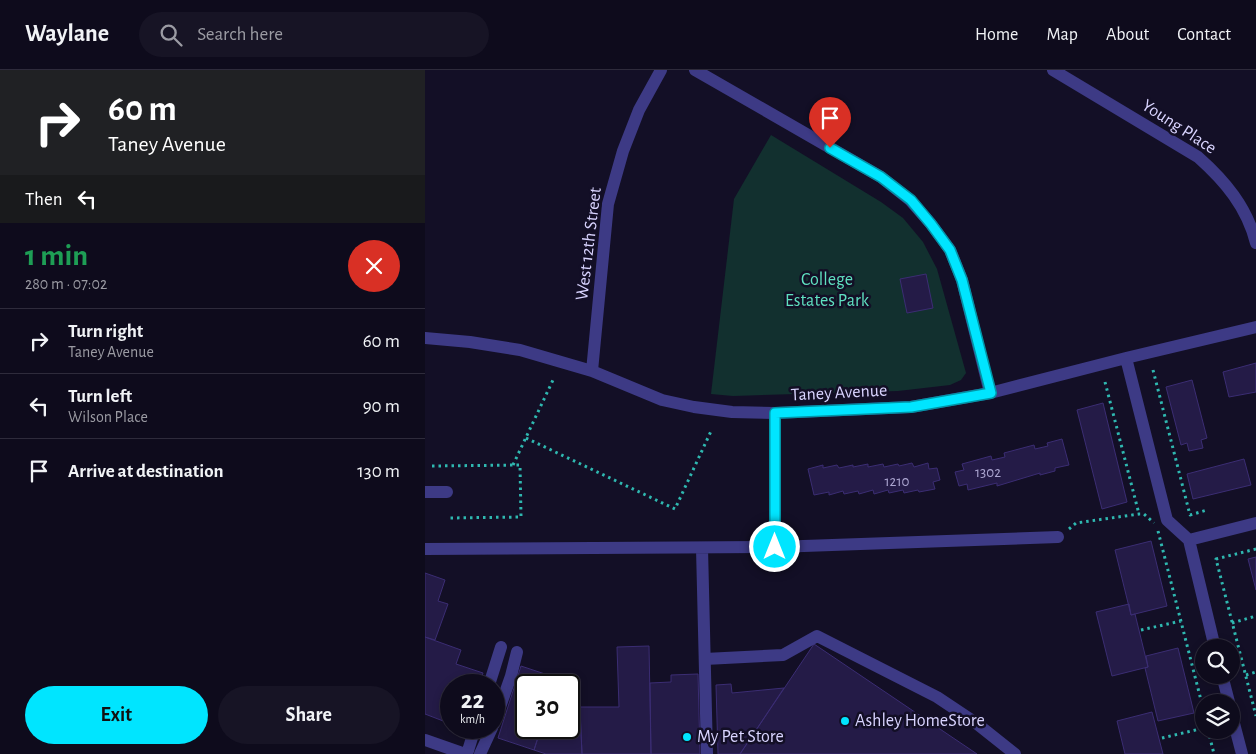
<!DOCTYPE html>
<meta charset="utf-8">
<style>
:root{--surface:#0e0b1c;--page:#171425;--text:#f1f3f6;--muted:#9b9ba3;--line:#2e2b3b;--accent:#00e5ff}
body{margin:0;font-family:"Alegreya Sans",sans-serif;background:var(--page);color:var(--text);height:100vh;display:flex;flex-direction:column;font-size:19px;white-space:nowrap}
*{box-sizing:border-box;margin:0}
p{font-size:16px;color:var(--muted)}
.icon{flex:none;width:28px;height:28px;fill:none;stroke:currentColor;stroke-width:2;stroke-linecap:round;stroke-linejoin:round}
.map{position:relative;flex:1;overflow:hidden}
.sheet{display:flex;flex-direction:column;background:var(--surface);width:425px}
.sheet>*{flex:none}
.guide{background:#202124;color:#fff;overflow:hidden}
.fabs{position:absolute;left:770px;top:569px;display:grid;gap:10px}
.fabs a{display:grid;place-items:center;width:45px;height:45px;border-radius:50%;background:var(--surface);box-shadow:0 2px 8px #0003,0 0 0 1px var(--line);font-size:25px}
.speed{position:absolute;left:15px;top:604px;display:flex;gap:10px;font-size:25px;font-weight:700;text-align:center}
.speed>*{display:grid;place-content:center;width:65px;height:65px;border-radius:50%;background:var(--surface);box-shadow:0 2px 8px #0003,0 0 0 1px var(--line);line-height:1}
.speed small{font-size:12px;font-weight:400}
.speed .limit{border:2px solid #111;border-radius:8px;background:#fff;color:#111}
.pin{position:absolute;display:grid;place-items:center;width:42px;height:42px;color:#fff;margin:-51px -21px;border-radius:50% 50% 50% 0;rotate:-45deg;box-shadow:0 0 5px #0007}
.pin .icon{rotate:45deg}
.me{position:absolute;width:55px;margin:-28px;rotate:0deg;stroke-linejoin:round;filter:drop-shadow(0 0 4px #0008)}
.turn{display:flex;align-items:center;gap:18px;height:105px;padding:0 25px;font-size:22px}
.turn .icon{width:65px;height:65px;stroke-width:2.5}
.turn b{display:block;font-size:35px;line-height:42px}
.then{display:flex;align-items:center;height:48px;padding:0 25px;background:#0003;gap:10px;font-size:19px}
.round{display:grid;place-items:center;flex:none;width:52px;height:52px;border-radius:26px;background:var(--page)}
.headline{display:flex;align-items:center;justify-content:space-between;height:85px;padding:0 25px}
h1{font-size:30px;font-weight:600;line-height:38px;color:#1e9e55}
.primary-button{display:flex;gap:10px;margin-top:auto;padding:10px 25px}
.primary-button a{flex:1;height:58px;border-radius:30px;background:var(--accent);color:#111;font-size:20px;font-weight:600;line-height:58px;text-align:center}
.primary-button a+a{background:var(--page);color:var(--text)}
ul{padding:0;list-style:none}
li{display:flex;align-items:center;gap:15px;height:65px;padding:0 25px;border-top:1px solid var(--line)}
li div{flex:1}
li b{display:block;font-size:19px}
li em{font-style:normal}
header{display:flex;align-items:center;gap:30px;box-sizing:border-box;height:70px;padding:0 25px;background:var(--surface);border-bottom:1px solid var(--line)}
header strong{font-size:24px}
nav{display:flex;gap:28px;margin-inline-start:auto;font-size:18px}
.search{width:350px;height:45px;background:var(--page);display:flex;align-items:center;gap:12px;box-sizing:border-box;padding:0 18px;border-radius:28px;color:var(--muted);font-size:19px}
main{display:flex;flex:1;min-height:0}
.map>svg:first-child{display:block}
</style>
<header>
<strong>Waylane</strong>
<div class="search"><svg class="icon" aria-label="search" viewBox="0 0 24 24"><circle cx="10" cy="10" r="6"/><path d="M15 15l6 6"/></svg>Search here</div>
<nav><a>Home</a><a>Map</a><a>About</a><a>Contact</a></nav>
</header>
<main>
<section class="sheet">
<div class="guide">
<div class="turn"><svg class="icon" aria-label="right" viewBox="0 0 24 24"><path d="M7 20v-9h11M14 6l5 5-5 5"/></svg><div><b>60 m</b>Taney Avenue</div></div>
<div class="then">Then<svg class="icon" aria-label="left" viewBox="0 0 24 24"><path d="M17 20v-9H6M10 6l-5 5 5 5"/></svg></div>
</div>
<div class="headline"><div><h1>1 min</h1><p>280 m · 07:02</p></div><a class="round" style="background:#d93025;color:#fff"><svg class="icon" aria-label="close" viewBox="0 0 24 24"><path d="M6 6l12 12M18 6L6 18"/></svg></a></div>
<ul>
<li><svg class="icon" aria-label="right" viewBox="0 0 24 24"><path d="M7 20v-9h11M14 6l5 5-5 5"/></svg><div><b>Turn right</b><p>Taney Avenue</p></div><em>60 m</em></li>
<li><svg class="icon" aria-label="left" viewBox="0 0 24 24"><path d="M17 20v-9H6M10 6l-5 5 5 5"/></svg><div><b>Turn left</b><p>Wilson Place</p></div><em>90 m</em></li>
<li><svg class="icon" aria-label="arrive" viewBox="0 0 24 24"><path d="M6 21V4h12l-3 4 3 4H6"/></svg><div><b>Arrive at destination</b></div><em>130 m</em></li>
</ul>
<div class="primary-button"><a>Exit</a><a>Share</a></div>
</section>
<div class="map">
<svg width="831" height="684" viewBox="0 0 831 684">
<rect width="100%" height="100%" fill="#130f26"/>
<path fill="#12302f" d="M346,65L456,132L478,148L498,172L512,199L541,303L536,310L525,315L473,321L308,326L286,324L309,129Z"/>
<path fill="#241b47" stroke="#3b2d73" d="M501,204L508,238L482,243L475,209Z
M831,293V322L804,327L798,302Z
M767,310L782,368L776,370L778,378L764,381L762,373L756,375L741,317Z
M678,333L702,432L677,439L652,340Z
M637,369L644,395L630,398V401L615,405V403L572,416V413L543,420L542,414L534,416L530,402L539,400L537,394L566,386L567,390L580,387L579,383L609,375L610,379L623,376L622,373Z
M819,389L826,415L768,429L762,404Z
M487,393L489,397L503,393L504,399L512,398L515,410L508,412L510,419L494,422L493,420L479,423L478,420L464,423L463,420L449,424L448,420L434,424L433,421L419,424L418,421L404,425V422L389,425L383,399L398,395V398L412,395L414,398L428,395V397L443,394V397L458,394L459,397L473,394L474,396Z
M726,471L742,536L706,545L690,480Z
M831,487V520L823,489Z
M0,503L20,510L13,531L23,534L10,570L0,567Z
M704,534L706,545L710,544L723,597L687,606L671,542Z
M0,567L36,580L31,594L58,603L54,615H26V654L0,644Z
M389,574L552,684H315Z
M224,576L226,684H157L155,637H194L192,577Z
M753,578L769,643L733,651L720,598L723,597L721,586Z
M96,596L132,608L130,615H101V658H116L109,680L73,668Z
M273,604L275,684H226L225,613L246,612V605Z
M306,614L307,623L359,618L315,684H293L291,615Z
M144,616L154,620L157,684H121L109,680L116,658H144Z
M727,642L738,684H700L692,651Z"/>
<g fill="none" stroke-linecap="round" stroke-linejoin="round">
<path stroke="#2fb8b0" stroke-width="3" stroke-dasharray="2.5 4" stroke-linecap="butt" d="M728,300L765,445L782,440
M680,312L714,444
M101,368L250,439L287,359
M88,395L128,310
M7,396L95,395L96,447L24,448
M644,459L651,453L714,444H719L729,453
M733,461L779,642
M831,479L791,489L831,646
M807,553L831,546
M716,560L756,551
M821,605L831,602
M783,660L789,684
M737,668L779,658"/>
<path stroke="#3d3a85" stroke-width="12" d="M270,0L456,107L485,130L506,154L525,180L537,210L565,323
M628,0L773,87C800,111 822,137 831,173
M0,268L45,272L95,280L167,301L237,330L269,337L307,342L350,343L486,337L531,329L565,323L701,288L831,257
M701,288L742,450L764,470L790,578
M167,301L183,134L198,81L214,40L236,0
M0,422H22
M764,470L831,453
M350,477V343
M277,478L282,684
M0,479L350,477L633,467
M280,589L358,585L392,566L512,627L551,653L590,684
M797,605L804,632
M64,615L76,577
M806,642L817,684
M69,654L86,606L92,582
M0,670L40,684
M42,684L50,658
M55,684L67,658"/>
</g>
<g fill="none" stroke-linecap="round" stroke-linejoin="round">
<g stroke="#0095a6" stroke-width="12">
<path id="route" d="M350,477V343L486,337L566,323L537,210L525,180L506,154L486,130L456,107L405,78"/>
</g>
<use href="#route" stroke="#00e5ff" stroke-width="9"/>
</g>
<g fill="#00e5ff" stroke="#130f26" stroke-width="2">
<circle cx="420" cy="651" r="5"/>
<circle cx="262" cy="667" r="5"/>
</g>
<g text-anchor="middle" dominant-baseline="central" stroke-width="5" stroke-linejoin="round" paint-order="stroke">
<g font-size="15" fill="#aca6d1">
<text x="563" y="402">1302</text>
<text x="472" y="411">1210</text>
</g>
<g font-size="18" fill="#d9d4ff" stroke="#130f26">
<text transform="translate(754 57) rotate(33)">Young Place</text>
<text transform="translate(164 174) rotate(-83)">West 12th Street</text>
<text transform="translate(414 323) rotate(-3)">Taney Avenue</text>
</g>
<g font-size="18" fill="#5fe0c0" stroke="#130f26">
<text x="402" y="210">College<tspan x="402" dy="21">Estates Park</tspan></text>
</g>
<g font-size="18" fill="#d9d4ff" stroke="#130f26" text-anchor="start">
<text x="430" y="651">Ashley HomeStore</text>
<text x="272" y="667">My Pet Store</text>
</g>
</g>
</svg>
<div class="fabs">
<a><svg class="icon" aria-label="search" viewBox="0 0 24 24"><circle cx="10" cy="10" r="6"/><path d="M15 15l6 6"/></svg></a>
<a><svg class="icon" aria-label="layers" viewBox="0 0 24 24"><path d="M12 4l9 5-9 5-9-5zM3 14l9 5 9-5"/></svg></a>
</div>
<div class="speed"><div>22<small>km/h</small></div><div class="limit">30</div></div>
<div class="pin" style="left:405px;top:78px;background:#d93025"><svg class="icon" aria-label="arrive" viewBox="0 0 24 24"><path d="M6 21V4h12l-3 4 3 4H6"/></svg></div>
<svg class="me" style="left:350px;top:477px" viewBox="-20 -20 40 40"><circle r="17" fill="#00e5ff" stroke="#fff" stroke-width="3"/><path d="M0-11L8 9 0 5-8 9z" fill="#fff"/></svg>
</div>
</main>
